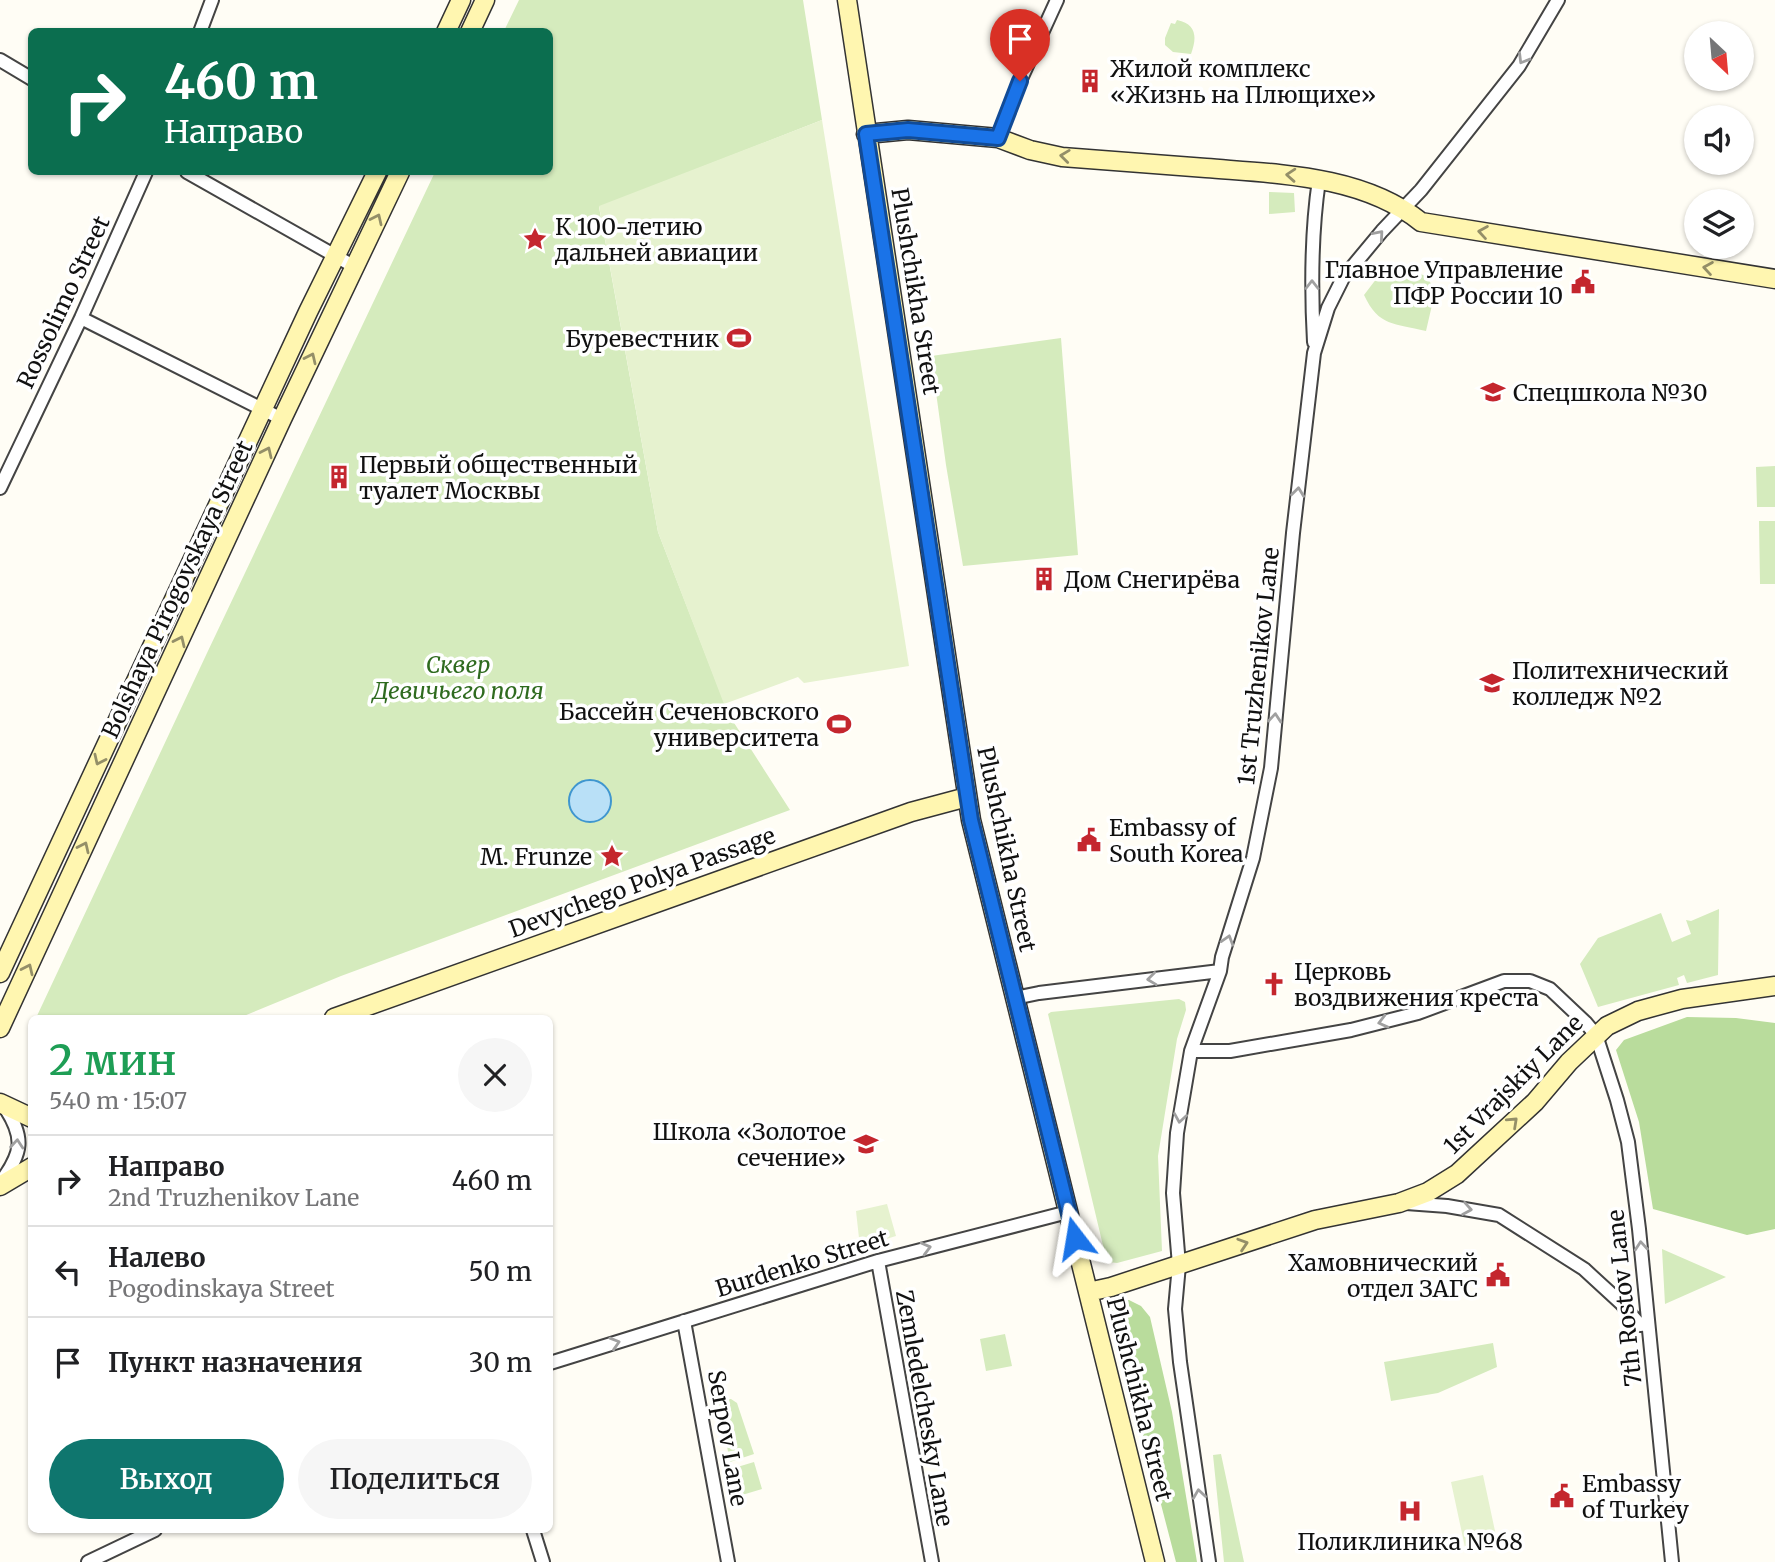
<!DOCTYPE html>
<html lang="ru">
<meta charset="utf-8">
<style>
:root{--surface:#fff;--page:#f6f6f6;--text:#202124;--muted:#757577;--line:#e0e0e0;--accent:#0f766e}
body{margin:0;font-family:Merriweather,serif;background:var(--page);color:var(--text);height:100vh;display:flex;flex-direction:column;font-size:26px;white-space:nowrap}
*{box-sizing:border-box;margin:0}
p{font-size:23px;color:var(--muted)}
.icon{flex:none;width:38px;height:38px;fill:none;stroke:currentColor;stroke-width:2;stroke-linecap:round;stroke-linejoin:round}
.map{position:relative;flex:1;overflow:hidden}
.details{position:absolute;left:28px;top:1015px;width:525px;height:518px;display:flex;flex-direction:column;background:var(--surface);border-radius:10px;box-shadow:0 2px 5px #0004}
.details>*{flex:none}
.hud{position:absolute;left:28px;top:28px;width:525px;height:147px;border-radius:10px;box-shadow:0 2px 5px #0004;background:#0b6e4f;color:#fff;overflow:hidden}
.needle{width:46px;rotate:154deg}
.fabs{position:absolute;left:1684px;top:21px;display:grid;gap:14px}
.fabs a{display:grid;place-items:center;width:70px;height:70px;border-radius:50%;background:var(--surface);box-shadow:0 2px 5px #0004;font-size:35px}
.pin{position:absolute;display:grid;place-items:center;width:60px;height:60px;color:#fff;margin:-72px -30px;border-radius:50% 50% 50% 0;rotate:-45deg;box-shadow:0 0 7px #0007}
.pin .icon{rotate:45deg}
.me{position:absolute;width:77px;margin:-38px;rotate:346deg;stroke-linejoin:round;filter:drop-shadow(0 0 5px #0008)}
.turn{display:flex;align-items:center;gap:24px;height:147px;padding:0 21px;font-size:32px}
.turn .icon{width:91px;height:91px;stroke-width:2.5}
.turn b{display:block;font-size:49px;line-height:60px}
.round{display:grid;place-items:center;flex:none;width:74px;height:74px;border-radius:37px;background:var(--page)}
.overview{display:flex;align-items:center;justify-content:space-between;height:119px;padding:0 21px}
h1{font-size:42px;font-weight:600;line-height:52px;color:#1e9e55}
.action{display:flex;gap:14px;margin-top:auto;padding:14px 21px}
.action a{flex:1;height:80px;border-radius:42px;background:var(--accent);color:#fff;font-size:28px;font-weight:600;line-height:80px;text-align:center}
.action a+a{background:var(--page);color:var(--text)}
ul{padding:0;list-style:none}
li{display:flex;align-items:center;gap:21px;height:91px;padding:0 21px;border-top:2px solid var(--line)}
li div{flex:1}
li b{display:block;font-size:26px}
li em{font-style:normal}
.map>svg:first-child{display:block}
</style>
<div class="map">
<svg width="1775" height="1562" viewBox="0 0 1775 1562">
<rect width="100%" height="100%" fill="#fffdf5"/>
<path fill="#d5ebbd" d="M519,0H803L822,120L599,207L658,532L729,715L790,810L341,976L239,1018H36L207,653L435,172H550V32L504,31Z
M1177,20C1197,24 1197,38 1191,54L1173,52L1165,45V38L1171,23L1175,24Z
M1269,192L1294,193L1295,212L1269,214Z
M1401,269L1427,276L1435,292L1426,331C1394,323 1379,327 1364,295L1380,274Z
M1061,338L1078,555L963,566L946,465L931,356Z
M1775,466V507H1757L1756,467Z
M1759,521H1775V584H1760Z
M1719,909L1718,975L1687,983L1684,975L1677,978L1679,985L1598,1007L1580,964L1598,938L1661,913L1672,942L1691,934L1686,920L1691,921Z
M1179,999L1185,1002L1186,1010L1177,1039L1158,1156L1162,1251L1117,1263L1109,1262L1105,1254L1048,1014L1051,1012Z
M1662,1249L1726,1277L1665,1304Z
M1005,1334L1012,1366L986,1371L980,1339Z
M1493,1343L1497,1367L1438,1393L1391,1401L1384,1362Z
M718,1399H731L737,1403L754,1454L730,1462Z
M1221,1454L1244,1562H1224L1213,1455Z
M754,1462L762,1489L742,1495L734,1468Z"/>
<path fill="#b9dc9c" d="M1687,1017L1736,1018L1775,1023V1229L1747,1235L1653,1209L1639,1122L1616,1050L1624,1040Z
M1129,1300L1141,1306L1150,1317L1172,1412L1197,1562H1176L1111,1312L1120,1302Z"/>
<path fill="#e6f2cf" d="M822,120L909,666L804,683L798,677L724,704L658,532L599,206Z
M887,1204L896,1236L860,1247L856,1211Z
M1483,1475L1498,1545L1466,1552L1451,1482Z"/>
<path fill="#b9e0f7" stroke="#3f96cf" stroke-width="2" d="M569 801a21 21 0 1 1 42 0a21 21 0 1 1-42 0Z"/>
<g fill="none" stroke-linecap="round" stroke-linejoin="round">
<g stroke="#444" stroke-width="16">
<path id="street" d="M200,32L212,0
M0,60L32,79
M998,138L1020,81L1057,0
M187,172L355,267
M81,318L282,419
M1314,342C1311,288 1311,234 1319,180
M0,488L81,318L146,172
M1015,998L1039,993L1220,971
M1191,1051H1230L1351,1030L1418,1013L1504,981H1530L1550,989L1585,1022L1596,1035L1617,1100L1628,1142L1639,1229L1672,1562
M0,1183C23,1153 25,1137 4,1106
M1406,1203L1447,1206L1499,1215L1584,1269L1621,1303L1640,1325L1648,1324
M878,1261L932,1562
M684,1321L728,1562
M550,1363L878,1261L1068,1212
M533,1530L543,1562
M88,1562L155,1530
M1209,1562L1180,1362L1175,1309L1179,1265L1173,1193L1177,1133L1191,1051L1220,971L1222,957L1253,858L1271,768L1293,533L1314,353L1328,308L1343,278L1382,231L1421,190L1519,66L1558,0"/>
</g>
<g stroke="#333" stroke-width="21">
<path id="secondary" d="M847,0L971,820L1155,1562
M446,32L461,0
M470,32L485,0
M866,134L908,130L998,138L1030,150L1062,157C1110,161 1158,164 1206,168C1278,174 1362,175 1421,222L1775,279
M0,973L308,312L377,172
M334,1018L911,812L967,797
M0,1028L282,419L400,172
M0,1103L32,1118
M0,1186L32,1167
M1088,1292L1111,1287L1315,1220L1399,1203L1428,1192L1457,1174L1535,1102L1569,1062L1607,1026L1638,1011L1682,999L1775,986"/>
</g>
<use href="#street" stroke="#fff" stroke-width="12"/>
<use href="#secondary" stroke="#fff6b0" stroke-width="18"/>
</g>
<defs><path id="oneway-chevron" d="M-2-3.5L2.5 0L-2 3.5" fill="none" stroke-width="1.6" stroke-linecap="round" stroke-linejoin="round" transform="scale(1.75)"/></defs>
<g stroke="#a0a0a0">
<use href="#oneway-chevron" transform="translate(1523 59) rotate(121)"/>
<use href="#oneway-chevron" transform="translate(1379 235) rotate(-49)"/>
<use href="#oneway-chevron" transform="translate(1312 285) rotate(-90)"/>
<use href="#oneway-chevron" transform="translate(1298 492) rotate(-83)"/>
<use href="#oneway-chevron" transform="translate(1275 718) rotate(-85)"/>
<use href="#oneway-chevron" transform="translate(1228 940) rotate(-73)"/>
<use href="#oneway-chevron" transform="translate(1152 979) rotate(173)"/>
<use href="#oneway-chevron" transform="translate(1383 1022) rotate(166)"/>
<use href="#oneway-chevron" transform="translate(1180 1118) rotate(99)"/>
<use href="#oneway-chevron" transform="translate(17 1144) rotate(-85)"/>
<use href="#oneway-chevron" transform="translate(1467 1209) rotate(10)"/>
<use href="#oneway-chevron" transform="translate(1641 1246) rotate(-95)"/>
<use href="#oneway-chevron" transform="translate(926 1248) rotate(-15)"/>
<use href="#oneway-chevron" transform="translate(615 1343) rotate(-17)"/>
<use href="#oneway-chevron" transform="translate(1199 1494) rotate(-98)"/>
</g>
<g stroke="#948f68">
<use href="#oneway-chevron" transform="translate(1065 156) rotate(-173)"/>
<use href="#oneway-chevron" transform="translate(1291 175) rotate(-176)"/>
<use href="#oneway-chevron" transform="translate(377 219) rotate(-65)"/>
<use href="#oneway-chevron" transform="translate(1483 232) rotate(-171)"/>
<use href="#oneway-chevron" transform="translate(1708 268) rotate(-171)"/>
<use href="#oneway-chevron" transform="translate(311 358) rotate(-65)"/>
<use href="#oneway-chevron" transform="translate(267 452) rotate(-65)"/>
<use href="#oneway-chevron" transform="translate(180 641) rotate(-65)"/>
<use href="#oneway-chevron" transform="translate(99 760) rotate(115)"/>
<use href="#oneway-chevron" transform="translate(84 847) rotate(-65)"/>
<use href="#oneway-chevron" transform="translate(28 969) rotate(-65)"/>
<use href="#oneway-chevron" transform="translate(1513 1122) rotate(-43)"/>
<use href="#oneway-chevron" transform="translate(1243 1244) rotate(-18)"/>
</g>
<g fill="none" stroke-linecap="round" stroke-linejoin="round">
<g stroke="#114b97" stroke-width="18">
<path id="route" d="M1020,81L998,138L908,130L866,134L971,820L1075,1238"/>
</g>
<use href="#route" stroke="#1a73e8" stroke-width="12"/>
</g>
<defs>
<g id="building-bare" transform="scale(1.89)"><path d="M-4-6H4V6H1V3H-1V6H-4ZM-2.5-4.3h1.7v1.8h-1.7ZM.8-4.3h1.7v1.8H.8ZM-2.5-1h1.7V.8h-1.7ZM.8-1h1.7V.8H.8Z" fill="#c4262e" stroke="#fff" stroke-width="2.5" paint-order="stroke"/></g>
<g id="sight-bare" transform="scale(1.89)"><path d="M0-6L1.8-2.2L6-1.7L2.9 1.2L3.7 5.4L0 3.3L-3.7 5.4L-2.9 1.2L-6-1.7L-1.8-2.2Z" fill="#c4262e" stroke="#fff" stroke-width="2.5" paint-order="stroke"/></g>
<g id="civic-bare" transform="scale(1.89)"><path d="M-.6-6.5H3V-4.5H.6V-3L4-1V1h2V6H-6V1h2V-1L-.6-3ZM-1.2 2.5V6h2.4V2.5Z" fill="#c4262e" stroke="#fff" stroke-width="2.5" paint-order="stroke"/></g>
<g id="stadium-bare" transform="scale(1.89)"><path d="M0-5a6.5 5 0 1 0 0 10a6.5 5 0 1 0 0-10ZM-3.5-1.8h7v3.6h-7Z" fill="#c4262e" stroke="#fff" stroke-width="2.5" paint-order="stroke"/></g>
<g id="school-bare" transform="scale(1.89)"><path d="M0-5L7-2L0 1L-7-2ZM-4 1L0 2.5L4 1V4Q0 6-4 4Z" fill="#c4262e" stroke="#fff" stroke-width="2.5" paint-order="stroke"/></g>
<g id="university-bare" transform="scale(1.89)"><path d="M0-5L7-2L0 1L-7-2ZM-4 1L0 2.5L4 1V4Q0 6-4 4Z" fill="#c4262e" stroke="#fff" stroke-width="2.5" paint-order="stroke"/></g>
<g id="church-bare" transform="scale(1.89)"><path d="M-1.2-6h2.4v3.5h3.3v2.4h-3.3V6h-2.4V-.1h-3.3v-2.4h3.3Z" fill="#c4262e" stroke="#fff" stroke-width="2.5" paint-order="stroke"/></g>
<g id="hospital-bare" transform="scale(1.89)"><path d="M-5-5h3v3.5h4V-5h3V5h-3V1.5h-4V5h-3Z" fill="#c4262e" stroke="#fff" stroke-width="2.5" paint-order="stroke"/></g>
</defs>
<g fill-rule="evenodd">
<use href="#building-bare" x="1090" y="81"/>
<use href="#sight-bare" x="535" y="239"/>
<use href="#civic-bare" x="1583" y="282"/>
<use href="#stadium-bare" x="739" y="338"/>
<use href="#school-bare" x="1493" y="392"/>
<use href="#building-bare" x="339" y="477"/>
<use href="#building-bare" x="1044" y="579"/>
<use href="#university-bare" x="1492" y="683"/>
<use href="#stadium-bare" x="839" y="724"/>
<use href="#civic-bare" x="1089" y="840"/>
<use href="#sight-bare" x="612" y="856"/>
<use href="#church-bare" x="1274" y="984"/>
<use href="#school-bare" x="866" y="1144"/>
<use href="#civic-bare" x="1498" y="1275"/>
<use href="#civic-bare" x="1562" y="1496"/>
<use href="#hospital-bare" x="1410" y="1511"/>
</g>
<g text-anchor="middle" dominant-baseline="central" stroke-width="7" stroke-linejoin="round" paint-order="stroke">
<g font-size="23" fill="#111" stroke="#fff" text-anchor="start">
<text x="1110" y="68">Жилой комплекс<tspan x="1110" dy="26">«Жизнь на Плющихе»</tspan></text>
<text x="555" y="226">К 100-летию<tspan x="555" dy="26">дальней авиации</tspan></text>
<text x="1563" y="269" text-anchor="end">Главное Управление<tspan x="1563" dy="26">ПФР России 10</tspan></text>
<text x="719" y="338" text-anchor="end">Буревестник</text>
<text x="1513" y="392">Спецшкола №30</text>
<text x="359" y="464">Первый общественный<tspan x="359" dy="26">туалет Москвы</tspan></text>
<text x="1064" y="579">Дом Снегирёва</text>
<text x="1512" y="670">Политехнический<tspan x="1512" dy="26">колледж №2</tspan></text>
<text x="819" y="711" text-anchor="end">Бассейн Сеченовского<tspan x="819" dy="26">университета</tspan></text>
<text x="1109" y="827">Embassy of<tspan x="1109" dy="26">South Korea</tspan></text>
<text x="592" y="856" text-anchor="end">M. Frunze</text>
<text x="1294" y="971">Церковь<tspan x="1294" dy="26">воздвижения креста</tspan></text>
<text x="846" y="1131" text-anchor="end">Школа «Золотое<tspan x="846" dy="26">сечение»</tspan></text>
<text x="1478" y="1262" text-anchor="end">Хамовнический<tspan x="1478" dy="26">отдел ЗАГС</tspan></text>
<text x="1582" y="1483">Embassy<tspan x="1582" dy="26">of Turkey</tspan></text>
<text x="1410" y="1541" text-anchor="middle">Поликлиника №68</text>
</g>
<g font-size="23" fill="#111" stroke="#fff">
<text transform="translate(916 291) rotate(81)">Plushchikha Street</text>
<text transform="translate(63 302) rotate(-65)">Rossolimo Street</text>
<text transform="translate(177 589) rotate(-65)">Bolshaya Pirogovskaya Street</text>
<text transform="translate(1258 666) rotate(-84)">1st Truzhenikov Lane</text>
<text transform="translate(1007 849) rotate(78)">Plushchikha Street</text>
<text transform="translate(642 882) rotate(-20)">Devychego Polya Passage</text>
<text transform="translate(1513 1084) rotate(-45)">1st Vrajskiy Lane</text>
<text transform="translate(802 1263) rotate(-17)">Burdenko Street</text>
<text transform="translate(1624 1298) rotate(-96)">7th Rostov Lane</text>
<text transform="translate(1140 1399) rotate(76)">Plushchikha Street</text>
<text transform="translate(925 1408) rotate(80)">Zemledelchesky Lane</text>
<text transform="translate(728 1438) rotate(80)">Serpov Lane</text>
</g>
<g font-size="23" font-style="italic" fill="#2f6b1f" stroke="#fff">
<text x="458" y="664">Сквер<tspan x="458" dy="26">Девичьего поля</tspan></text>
</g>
</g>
</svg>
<div class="fabs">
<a><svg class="needle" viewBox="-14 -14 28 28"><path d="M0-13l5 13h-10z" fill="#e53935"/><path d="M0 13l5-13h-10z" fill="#757577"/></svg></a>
<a><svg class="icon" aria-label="sound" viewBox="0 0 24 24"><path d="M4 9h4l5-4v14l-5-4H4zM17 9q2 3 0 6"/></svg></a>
<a><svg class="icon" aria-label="layers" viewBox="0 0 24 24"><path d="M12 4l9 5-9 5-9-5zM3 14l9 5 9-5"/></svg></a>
</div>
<div class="pin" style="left:1020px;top:81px;background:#d93025"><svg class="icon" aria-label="arrive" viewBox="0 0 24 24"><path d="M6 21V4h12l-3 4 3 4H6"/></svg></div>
<svg class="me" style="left:1075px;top:1238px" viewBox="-20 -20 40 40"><path d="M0-17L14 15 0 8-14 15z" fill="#1a73e8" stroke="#fff" stroke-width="4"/></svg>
<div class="hud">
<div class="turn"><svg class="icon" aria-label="right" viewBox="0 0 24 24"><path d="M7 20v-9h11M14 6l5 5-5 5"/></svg><div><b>460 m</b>Направо</div></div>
</div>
<section class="details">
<div class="overview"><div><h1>2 мин</h1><p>540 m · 15:07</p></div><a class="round"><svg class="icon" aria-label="close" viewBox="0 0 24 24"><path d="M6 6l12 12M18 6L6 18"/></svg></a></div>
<ul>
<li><svg class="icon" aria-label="right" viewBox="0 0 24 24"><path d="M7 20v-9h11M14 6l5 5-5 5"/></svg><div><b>Направо</b><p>2nd Truzhenikov Lane</p></div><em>460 m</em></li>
<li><svg class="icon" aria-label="left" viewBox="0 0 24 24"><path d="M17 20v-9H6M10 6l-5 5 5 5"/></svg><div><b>Налево</b><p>Pogodinskaya Street</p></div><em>50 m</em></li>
<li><svg class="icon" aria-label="arrive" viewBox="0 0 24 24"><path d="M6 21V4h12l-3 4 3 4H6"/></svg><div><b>Пункт назначения</b></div><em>30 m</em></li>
</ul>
<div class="action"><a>Выход</a><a>Поделиться</a></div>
</section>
</div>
